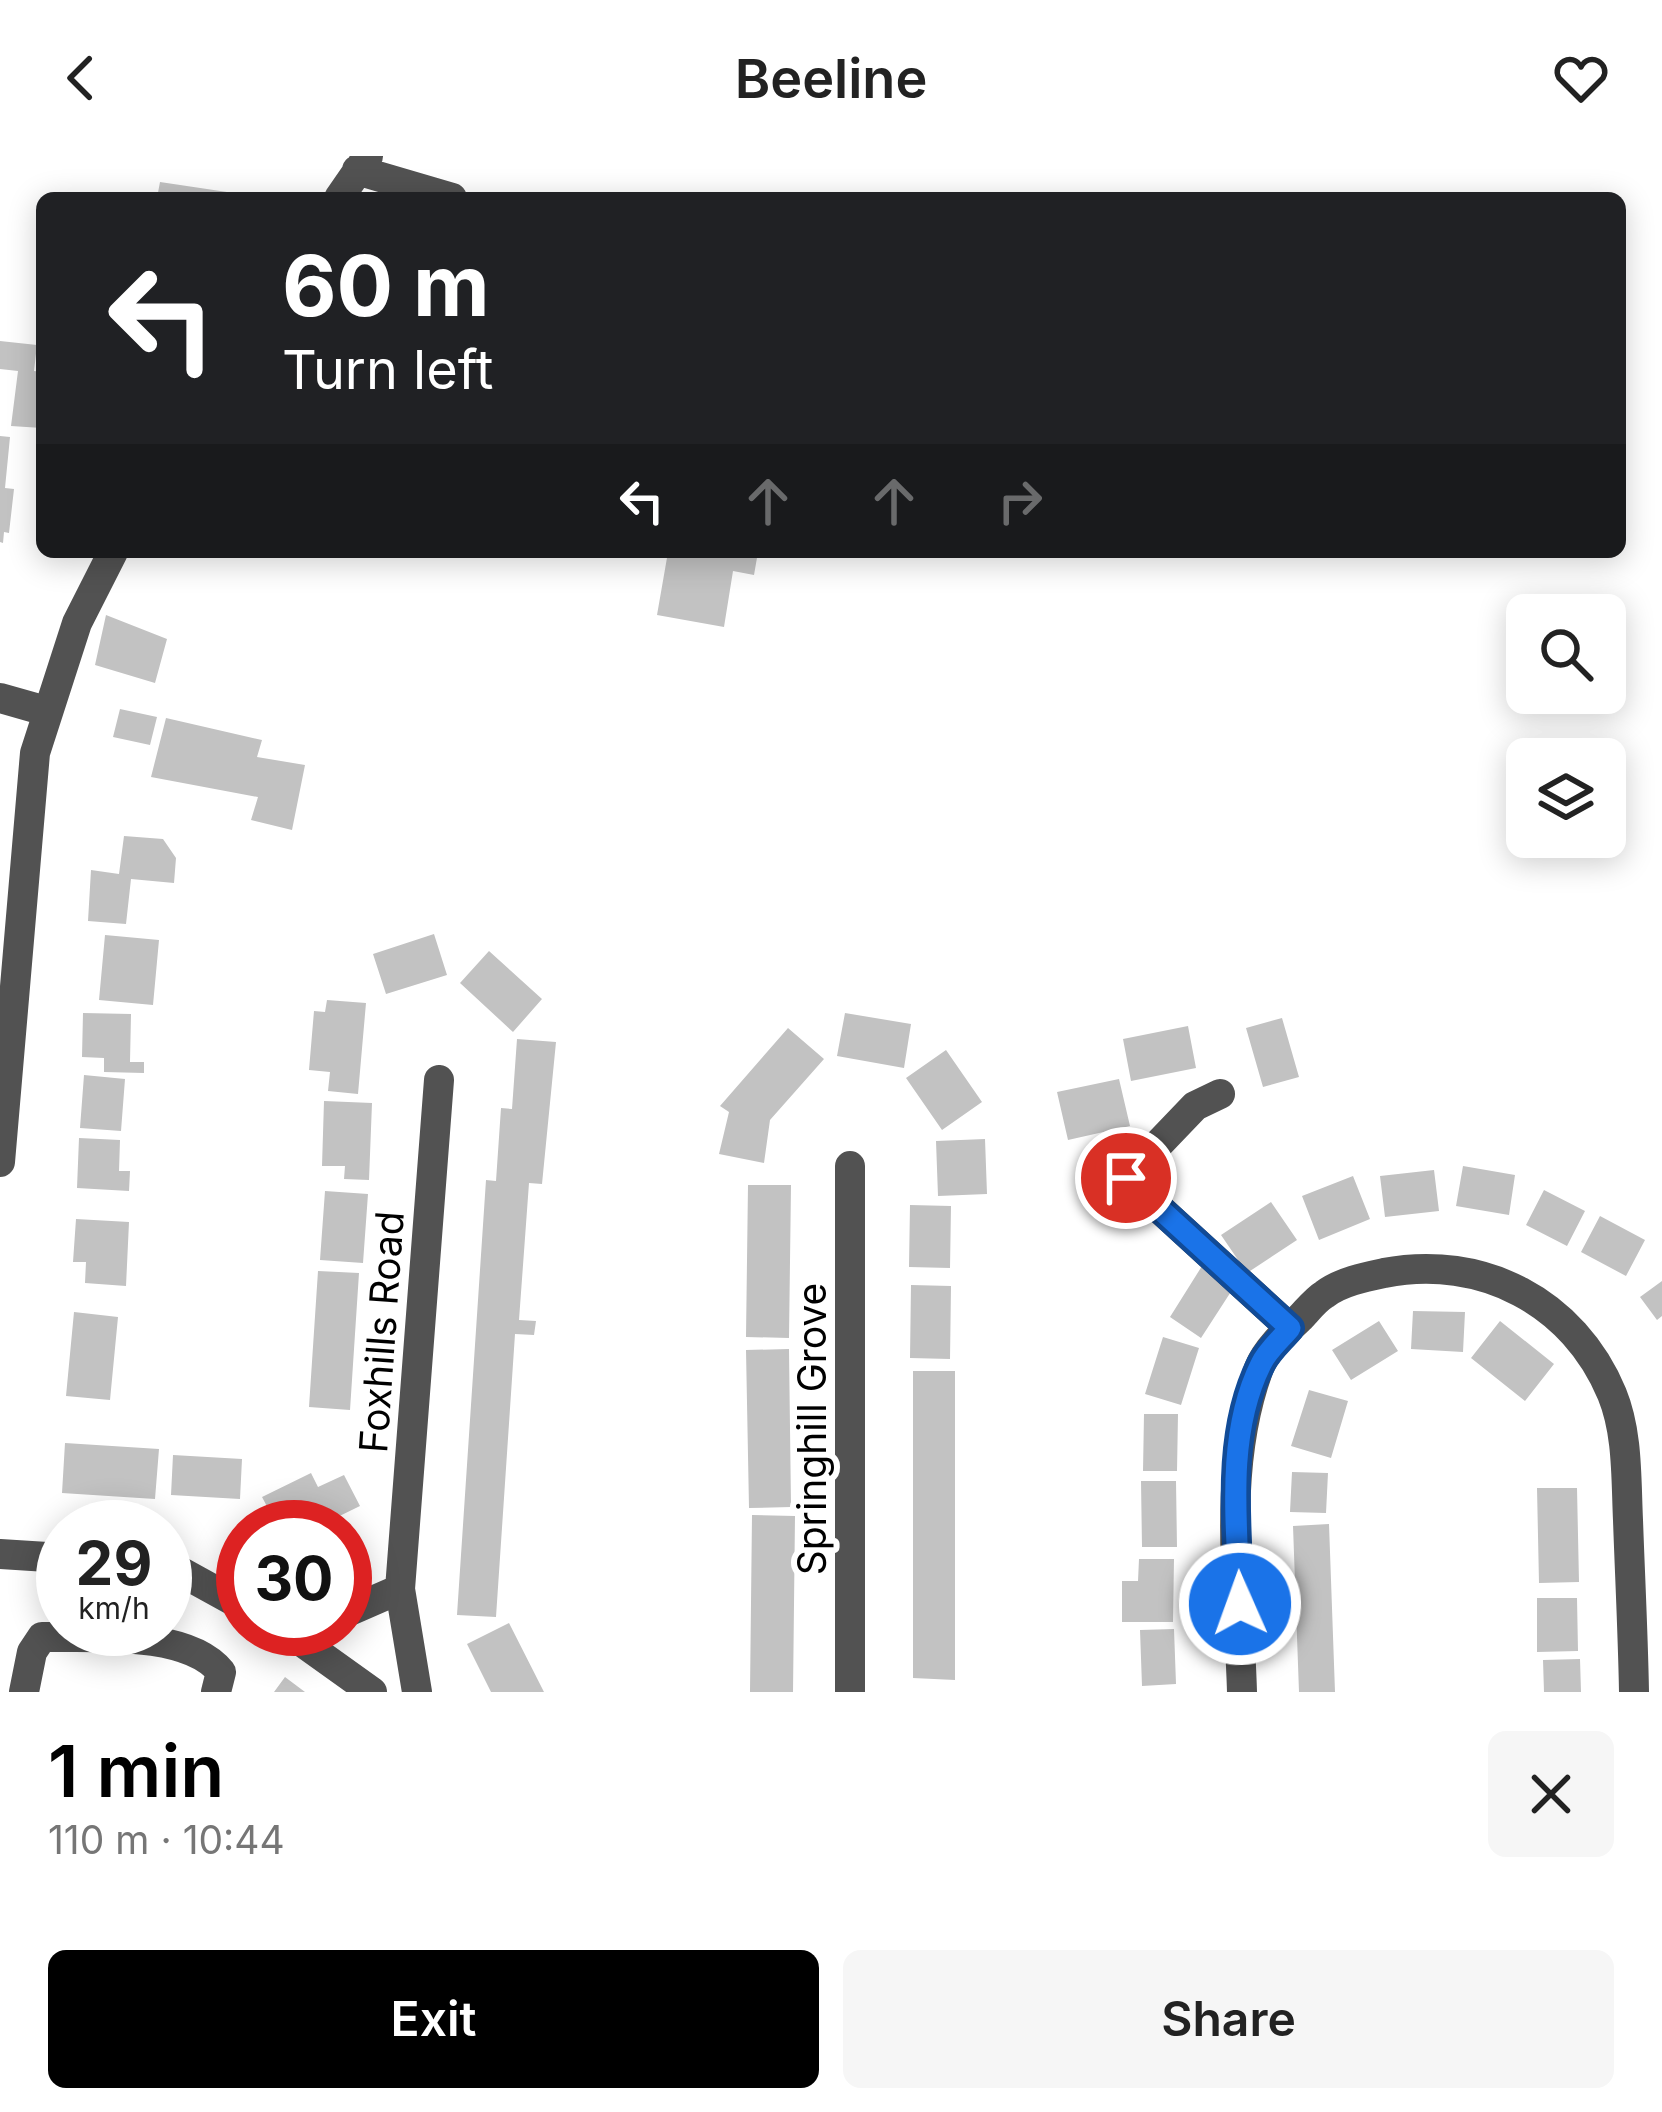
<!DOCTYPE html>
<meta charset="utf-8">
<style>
:root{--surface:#fff;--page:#f6f6f6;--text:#222;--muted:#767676;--accent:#000}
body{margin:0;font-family:Inter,sans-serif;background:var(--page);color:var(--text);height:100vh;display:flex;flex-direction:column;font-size:45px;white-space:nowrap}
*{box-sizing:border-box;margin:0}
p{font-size:39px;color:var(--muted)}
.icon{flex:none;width:66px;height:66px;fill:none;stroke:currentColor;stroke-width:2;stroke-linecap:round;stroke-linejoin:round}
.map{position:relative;height:1536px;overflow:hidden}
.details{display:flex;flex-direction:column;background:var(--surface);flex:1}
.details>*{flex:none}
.banner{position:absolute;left:36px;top:36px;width:1590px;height:366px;border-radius:18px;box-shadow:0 6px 30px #0003;background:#202124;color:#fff;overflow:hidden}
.tools{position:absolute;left:1506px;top:438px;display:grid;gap:24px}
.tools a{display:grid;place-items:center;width:120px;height:120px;border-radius:18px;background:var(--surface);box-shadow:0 6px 30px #0003;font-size:60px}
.speed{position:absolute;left:36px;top:1344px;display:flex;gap:24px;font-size:60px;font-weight:700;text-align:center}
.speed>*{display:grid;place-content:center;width:156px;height:156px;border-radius:50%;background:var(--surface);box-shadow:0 6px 30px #0003;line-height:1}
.speed small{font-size:30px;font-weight:400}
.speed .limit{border:18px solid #d22;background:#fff;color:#111}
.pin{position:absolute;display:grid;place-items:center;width:102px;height:102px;color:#fff;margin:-51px;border:6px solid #fff;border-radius:50%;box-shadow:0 3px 12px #0007}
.me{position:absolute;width:132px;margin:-66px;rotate:358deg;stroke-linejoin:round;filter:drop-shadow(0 0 9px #0008)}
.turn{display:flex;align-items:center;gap:42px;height:252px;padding:0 48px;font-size:54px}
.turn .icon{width:156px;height:156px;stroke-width:2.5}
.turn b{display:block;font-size:84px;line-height:102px}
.lanes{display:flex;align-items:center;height:114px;padding:0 48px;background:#0003;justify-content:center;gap:60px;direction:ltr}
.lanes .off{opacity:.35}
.round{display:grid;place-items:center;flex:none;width:126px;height:126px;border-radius:18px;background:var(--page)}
.overview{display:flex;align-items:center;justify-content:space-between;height:204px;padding:0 48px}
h1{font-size:72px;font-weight:600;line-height:90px;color:var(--accent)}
.primary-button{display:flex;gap:24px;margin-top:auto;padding:24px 48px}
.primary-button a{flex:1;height:138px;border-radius:18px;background:var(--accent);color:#fff;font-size:48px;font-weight:600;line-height:138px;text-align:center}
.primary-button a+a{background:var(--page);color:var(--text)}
header{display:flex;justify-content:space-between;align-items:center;height:156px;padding:0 48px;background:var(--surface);font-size:54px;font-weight:600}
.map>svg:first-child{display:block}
</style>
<header><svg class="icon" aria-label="back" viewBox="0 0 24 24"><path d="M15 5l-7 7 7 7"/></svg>Beeline<svg class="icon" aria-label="heart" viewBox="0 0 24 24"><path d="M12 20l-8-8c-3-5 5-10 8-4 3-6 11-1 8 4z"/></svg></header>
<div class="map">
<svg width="1662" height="1536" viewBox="0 0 1662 1536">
<rect width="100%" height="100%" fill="#fff"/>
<path fill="#c2c2c2" d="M160,26L227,36L226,42H157Z
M0,185L37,189L34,215L42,216V272L11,270L18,215L0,213Z
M0,280L10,281L5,332L14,333L9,377L4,376L3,387L0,386Z
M668,396H758L754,419L733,415L724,471L657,459Z
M106,459L167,483L155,527L95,509Z
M120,553L157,561L150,589L113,581Z
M166,562L262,584L257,601L305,609L292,674L251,664L258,641L151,621Z
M124,680L163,683L176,702L174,727L131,723L126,768L88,765L91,714L119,718Z
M434,778L447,819L386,838L373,798Z
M105,779L159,784L153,849L99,844Z
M489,795L542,843L513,876L460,827Z
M327,844L366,847L358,938L328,935L330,916L309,914L314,855L325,856Z
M83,857L131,858L130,906H144V917L104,916V902L82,901Z
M845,857L911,868L904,912L837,900Z
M1282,862L1299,921L1263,931L1246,872Z
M1188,870L1196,912L1131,925L1123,883Z
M788,872L824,903L770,964L764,1007L719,998L729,956L720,950Z
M517,883L556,886L542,1028L529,1027L519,1164L536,1165L534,1179L515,1178L496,1461L457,1459L486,1024L496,1025L501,952L512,953Z
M946,894L982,946L942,974L906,922Z
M84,919L125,923L121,975L80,972Z
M1119,923L1130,970L1068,984L1057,936Z
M324,945L372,947L369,1024L344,1023L345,1010H322Z
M79,982L120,984L119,1015H130L129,1035L77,1032Z
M985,983L987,1038L938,1040L936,985Z
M1463,1010L1515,1019L1509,1059L1456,1050Z
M1434,1014L1439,1055L1385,1061L1380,1020Z
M1353,1020L1370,1063L1319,1084L1302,1040Z
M748,1029H791L789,1182L746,1181Z
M1544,1034L1585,1055L1567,1090L1526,1069Z
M325,1035L368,1038L363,1107L320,1104Z
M1271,1046L1297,1084L1247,1117L1221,1079Z
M910,1049L951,1050L950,1112L909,1111Z
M1600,1060L1645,1084L1626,1120L1581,1096Z
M76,1063L129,1066L126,1130L85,1127L86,1106H73Z
M1202,1110L1234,1131L1201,1182L1170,1161Z
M318,1115L359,1117L350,1254L309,1251Z
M1662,1125V1160L1657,1164L1640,1141Z
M911,1129L951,1130L950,1203L910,1202Z
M1413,1155L1465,1156L1463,1196L1411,1193Z
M74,1156L118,1161L110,1244L66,1240Z
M1379,1165L1398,1195L1351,1224L1332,1194Z
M1500,1165L1554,1208L1525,1245L1471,1202Z
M1163,1181L1199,1192L1181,1249L1145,1238Z
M789,1193L791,1351L749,1352L746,1194Z
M913,1215H955V1524L913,1522Z
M1309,1234L1348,1245L1331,1302L1291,1290Z
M1144,1258H1178L1177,1315H1143Z
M65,1287L159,1293L155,1343L62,1337Z
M173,1299L242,1303L240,1343L171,1339Z
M1292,1316L1328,1317L1326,1357L1290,1356Z
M311,1317L318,1331L344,1319L360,1350L317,1371H278L262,1341Z
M1141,1325H1176L1177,1391H1142Z
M1537,1332H1577L1579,1426L1539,1427Z
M752,1359L795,1360L793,1536H750Z
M1329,1368L1335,1536H1299L1293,1370Z
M1139,1403H1174L1173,1466H1122V1425H1138Z
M1537,1442H1577L1578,1495L1537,1496Z
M509,1467L544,1536H491L467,1488Z
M1174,1473L1176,1528L1142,1530L1140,1474Z
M1580,1503L1581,1536H1544L1543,1504Z
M285,1521L305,1536H274Z"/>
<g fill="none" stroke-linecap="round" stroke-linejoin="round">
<path stroke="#525252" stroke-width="30" d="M357,14L452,42
M339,42L368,0
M0,542L46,555
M1220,938L1195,950L1126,1022L1290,1172
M0,1006L35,597L77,467L113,396
M850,1010V1536
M0,1398L63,1402
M165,1407L243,1450
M400,1433L439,924
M345,1457L400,1433L417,1536
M284,1473L372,1536
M24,1536L32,1496L42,1481C91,1482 188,1474 221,1516L216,1536
M1242,1536C1239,1430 1221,1314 1259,1212C1266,1194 1285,1176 1299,1163C1307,1155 1315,1144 1325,1138C1341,1126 1365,1121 1384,1117C1482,1098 1574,1146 1612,1238C1628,1277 1626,1322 1628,1364C1630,1421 1633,1479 1634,1536"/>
</g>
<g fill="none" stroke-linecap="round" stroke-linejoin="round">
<g stroke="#114b97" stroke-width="30">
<path id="route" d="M1126,1022L1290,1172C1281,1183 1267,1195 1261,1208C1225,1280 1237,1370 1240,1448"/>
</g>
<use href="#route" stroke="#1a73e8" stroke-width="21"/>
</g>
<g text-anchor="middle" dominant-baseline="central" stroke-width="12" stroke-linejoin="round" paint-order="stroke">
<g font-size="39" fill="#000" stroke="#fff">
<text transform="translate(381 1176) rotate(-86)">Foxhills Road</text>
<text transform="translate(811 1273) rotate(-90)">Springhill Grove</text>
</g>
</g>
</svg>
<div class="tools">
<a><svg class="icon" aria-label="search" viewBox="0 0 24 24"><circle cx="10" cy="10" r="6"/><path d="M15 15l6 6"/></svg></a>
<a><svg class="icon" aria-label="layers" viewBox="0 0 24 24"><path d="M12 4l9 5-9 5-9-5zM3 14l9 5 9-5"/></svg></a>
</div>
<div class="speed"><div>29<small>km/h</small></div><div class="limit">30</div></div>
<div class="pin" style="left:1126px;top:1022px;background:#d93025"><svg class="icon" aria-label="arrive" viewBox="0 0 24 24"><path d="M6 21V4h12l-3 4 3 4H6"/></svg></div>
<svg class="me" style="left:1240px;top:1448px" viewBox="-20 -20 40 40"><circle r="17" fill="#1a73e8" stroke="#fff" stroke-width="3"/><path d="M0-11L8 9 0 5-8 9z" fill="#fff"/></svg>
<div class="banner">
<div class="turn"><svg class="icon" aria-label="left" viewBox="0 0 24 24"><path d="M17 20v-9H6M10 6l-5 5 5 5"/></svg><div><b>60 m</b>Turn left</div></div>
<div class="lanes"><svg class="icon" aria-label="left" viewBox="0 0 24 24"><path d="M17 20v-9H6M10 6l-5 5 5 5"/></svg><svg class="icon off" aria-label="ahead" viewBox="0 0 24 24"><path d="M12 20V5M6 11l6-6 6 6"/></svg><svg class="icon off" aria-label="ahead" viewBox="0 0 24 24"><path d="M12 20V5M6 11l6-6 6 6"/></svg><svg class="icon off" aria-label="right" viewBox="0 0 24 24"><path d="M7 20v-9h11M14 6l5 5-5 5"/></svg></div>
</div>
</div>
<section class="details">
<div class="overview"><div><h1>1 min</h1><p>110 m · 10:44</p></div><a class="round"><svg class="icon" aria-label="close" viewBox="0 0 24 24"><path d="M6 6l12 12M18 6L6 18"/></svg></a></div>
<div class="primary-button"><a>Exit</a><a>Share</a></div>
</section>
